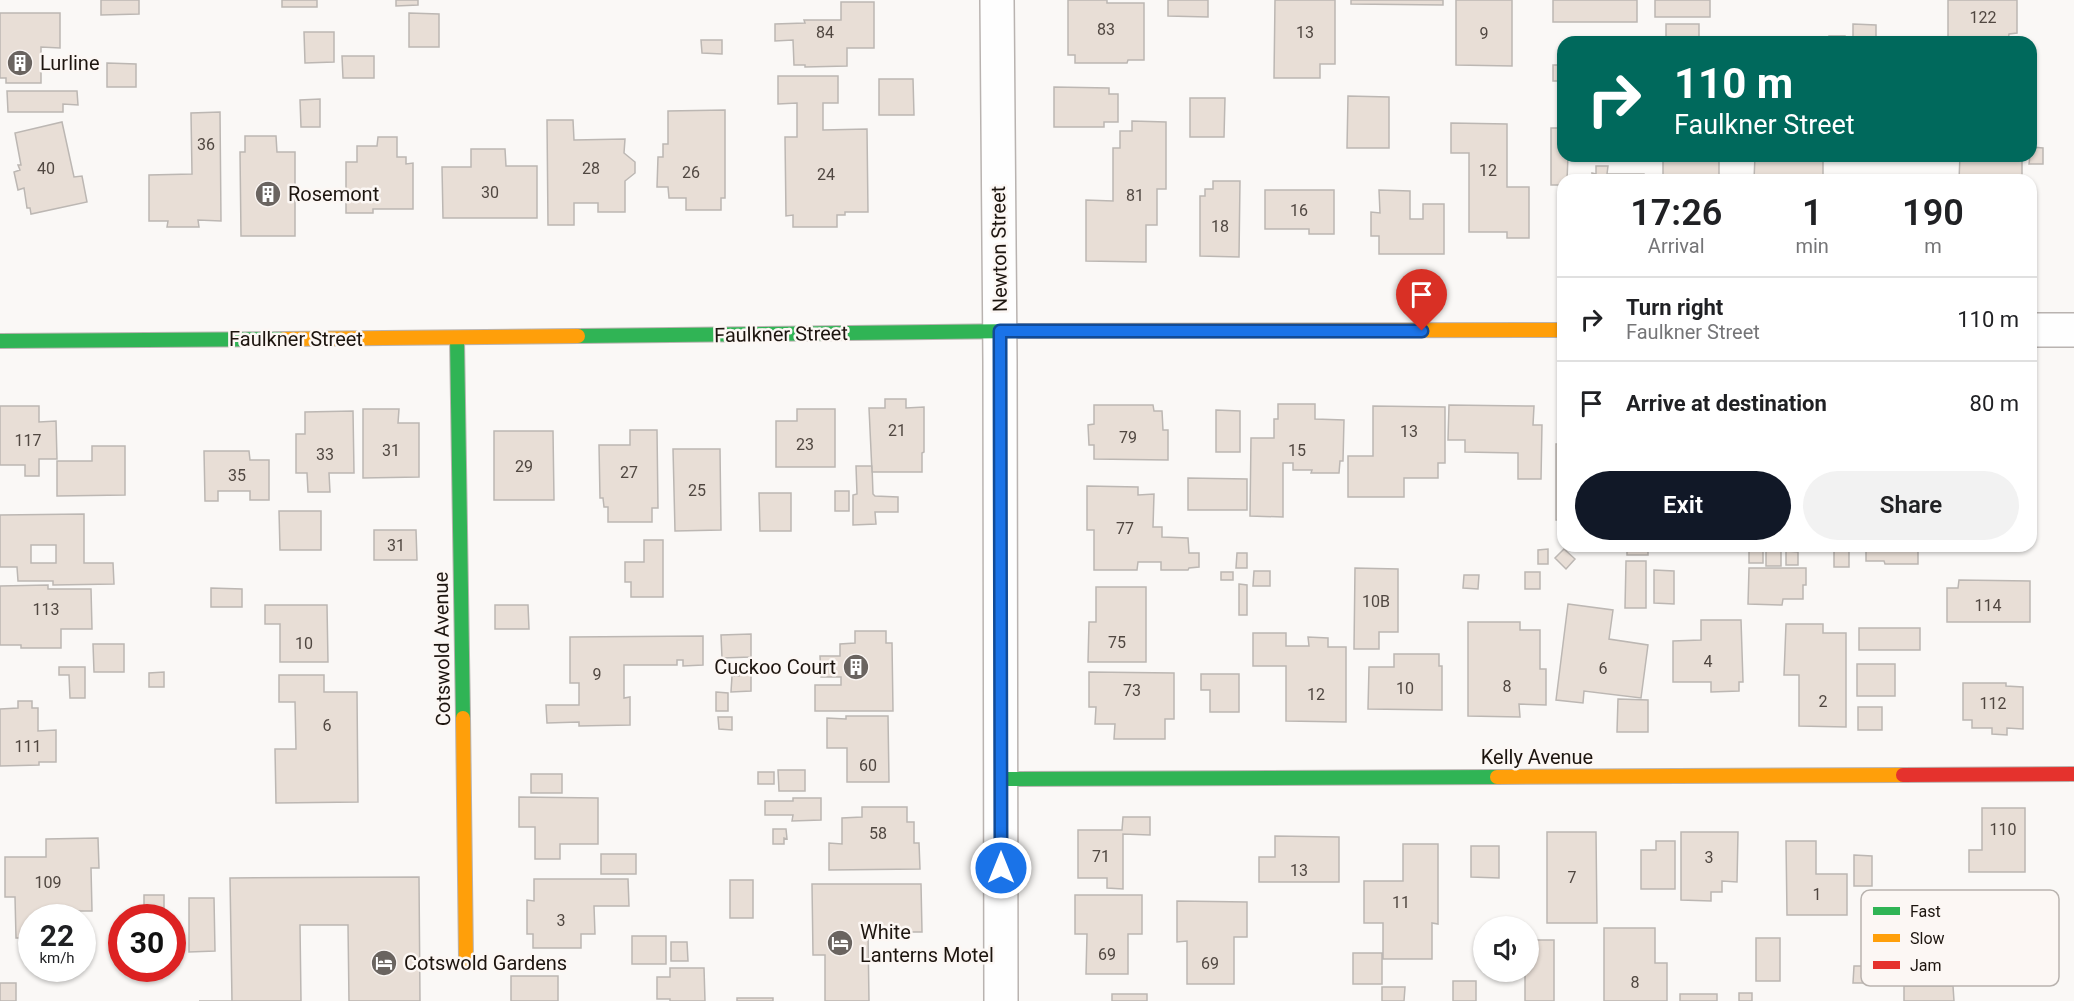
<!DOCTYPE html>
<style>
:root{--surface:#fff;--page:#f2f2f2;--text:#202124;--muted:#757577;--line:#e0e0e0;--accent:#111827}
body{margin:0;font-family:Roboto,sans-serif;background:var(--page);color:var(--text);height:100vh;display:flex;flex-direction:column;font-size:22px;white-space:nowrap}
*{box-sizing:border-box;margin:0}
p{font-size:20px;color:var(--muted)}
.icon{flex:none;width:33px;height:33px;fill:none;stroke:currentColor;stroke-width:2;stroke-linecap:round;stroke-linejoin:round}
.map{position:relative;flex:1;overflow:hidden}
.drawer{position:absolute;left:1557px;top:174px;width:480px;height:378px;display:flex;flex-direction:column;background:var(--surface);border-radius:18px;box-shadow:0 2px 4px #0004}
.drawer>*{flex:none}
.top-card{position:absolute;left:1557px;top:36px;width:480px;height:126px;border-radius:18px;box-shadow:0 2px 4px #0004;background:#00695c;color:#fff;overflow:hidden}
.buttons{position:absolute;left:1473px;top:916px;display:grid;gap:12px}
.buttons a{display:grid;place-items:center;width:66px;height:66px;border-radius:50%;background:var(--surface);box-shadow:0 2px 4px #0004;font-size:30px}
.speed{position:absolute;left:18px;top:904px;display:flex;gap:12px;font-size:30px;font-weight:700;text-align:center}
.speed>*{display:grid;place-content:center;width:78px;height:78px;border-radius:50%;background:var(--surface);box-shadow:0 2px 4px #0004;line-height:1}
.speed small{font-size:15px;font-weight:400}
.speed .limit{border:9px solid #d22;background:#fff;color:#111}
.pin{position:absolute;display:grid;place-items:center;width:51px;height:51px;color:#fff;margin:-62px -26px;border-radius:50% 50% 50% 0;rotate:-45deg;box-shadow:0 0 6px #0007}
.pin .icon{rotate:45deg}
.me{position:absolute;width:66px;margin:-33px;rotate:0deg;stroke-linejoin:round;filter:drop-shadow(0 0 4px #0008)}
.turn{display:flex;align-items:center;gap:21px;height:126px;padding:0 18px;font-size:27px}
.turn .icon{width:78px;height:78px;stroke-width:2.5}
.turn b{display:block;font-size:42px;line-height:51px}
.eta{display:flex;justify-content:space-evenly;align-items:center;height:102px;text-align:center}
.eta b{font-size:36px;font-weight:600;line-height:42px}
.button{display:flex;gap:12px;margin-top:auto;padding:12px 18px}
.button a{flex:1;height:69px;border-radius:36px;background:var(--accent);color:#fff;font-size:24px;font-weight:600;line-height:69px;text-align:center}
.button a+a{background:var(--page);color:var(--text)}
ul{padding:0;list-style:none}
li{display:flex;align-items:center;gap:18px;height:84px;padding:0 18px;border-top:2px solid var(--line)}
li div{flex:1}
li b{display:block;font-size:22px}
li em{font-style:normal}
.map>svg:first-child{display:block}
</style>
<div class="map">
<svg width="2074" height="1001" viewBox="0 0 2074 1001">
<rect width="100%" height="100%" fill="#faf8f6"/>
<path fill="#e8ded6" stroke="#bcb7b3" stroke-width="1.5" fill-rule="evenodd" d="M101,0H139V14L101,15Z
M282,0H317V7H282Z
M396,0H418V5L396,6Z
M1068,0H1107V3H1144V60H1128L1127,63H1075V55H1068Z
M1168,0H1208V17L1168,16Z
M1275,0H1335V64H1320V78H1274Z
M1351,0H1443V5L1351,4Z
M1456,0H1512V66L1456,65Z
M1553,0H1637V22H1553Z
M1655,0H1710V17H1655Z
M1948,0H2017V33L2009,34L2008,42H1948Z
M841,2H874V48H847V66L805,67V65H794L793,40L775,41V24L805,23L804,20H841Z
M0,13H60V48L41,47V83H6V78H0Z
M409,13L439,14V47H409Z
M1666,24H1699V42H1666Z
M1853,24L1876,25V42H1853Z
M304,32H334V62L305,63Z
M1829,36H1845V42H1829Z
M701,40H722V54L702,53Z
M342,56H374V78H343Z
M107,63L136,64V87H107Z
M1553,65H1563V81H1553Z
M778,76H838V103H823V130L867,129L868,212H845V215H837V227H793V215L786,216L785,137H797V103L778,104Z
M879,79H913L914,115H879Z
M1054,87L1109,88V94H1118V122H1104V127H1054Z
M7,91H77L78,105L63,104V112H8Z
M1348,96L1389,97V148H1347Z
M1190,98H1225L1224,137H1190Z
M320,99V127H301L300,100Z
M725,110V198H721V210H686V198H669L668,187H657L658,157H663V144H668V111Z
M220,112L221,221L198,220L199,227H167L168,221H149V175L192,174L191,113Z
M547,120H573L574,140L625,139L624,153L635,162V173L625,181V212H598V203H574V225H548Z
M1132,121L1166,122V189H1157V225H1146V262L1086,261V200L1113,201V148H1120V131H1132Z
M62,122L74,177L82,176L87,202L31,214L30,208H27L24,188L18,190L14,172L20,170L18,165H21L15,133Z
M1451,123L1507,124V187H1529V238H1507V232H1469V153H1451Z
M1551,128H1563V156H1568L1567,180H1563V185H1551Z
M245,136H276L277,152H295V236H241L240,152H245Z
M378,137H397V157H406V164L413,163V209H373V213H346V162H357V146H377Z
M2031,147L2043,148V164H2029Z
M471,149H505L506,166H537V218H443L442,167H471Z
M1663,156H1719V180H1663Z
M1755,156H1823V180H1754Z
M1960,156H2022V180H1959Z
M1596,166H1608L1607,174H1644V180H1592V173L1596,174Z
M1889,178H1927V180H1889Z
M1213,181H1240L1239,257L1200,256V196H1205V189H1213Z
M1265,190H1334V234H1309V229H1265Z
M1379,190L1410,191V219H1423V204H1444V254H1379V236H1371V212L1380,213Z
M885,399H906V408L924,407V452L922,453V472H872L869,408H885Z
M1278,404H1315V419L1344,420L1343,461H1340L1339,473H1311L1312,470H1293V463H1283V517L1250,516L1251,438H1274V419H1278Z
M1094,405H1153L1154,411H1162L1163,430H1168V460L1094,459V445H1089L1088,425L1094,424Z
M1449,405L1534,406L1533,425H1542L1541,479H1518V453L1465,452V440H1448Z
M0,406H39V422L56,421L57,459H39V476H25V465H0Z
M1373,406L1445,407V463H1438V478H1404V497H1348V456H1373Z
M363,409H399L398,423H419V477L363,478Z
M797,409H835V467H776V421H797Z
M1216,410L1240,411V452H1216Z
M353,411L354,473H329L330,492H308L307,473H296V434H305V412Z
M630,430H657L658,508H652V522H608V507H604L603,498H600L599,445H630Z
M494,431H553L554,500H494Z
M1556,444H1563V520H1556Z
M92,446H125V495L57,496V461H92Z
M673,449H720L721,530L675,531Z
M204,451H249L250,460H269V500H250V491H218V501H205Z
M856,466H872L873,494L875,496L898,497V512H875L876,524L853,525V495L857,494Z
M1188,478L1247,479V510H1188Z
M1087,486L1138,487V495L1154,494L1153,527H1162V537L1188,538L1189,553H1199V567L1189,568L1188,570H1161V562H1138L1137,570H1094V530H1087Z
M835,491H849V511H835Z
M759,493H791V531H760Z
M279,511H321V550H280Z
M84,514V563H113L114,584L53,585V581H18L17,567H0V515ZM31,545H56V563H31Z
M374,530H416L417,560H374Z
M644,540H663V597H631V582H625V562H644Z
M1627,546H1648V555H1627Z
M1749,546H1763V563H1749Z
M1834,546H1849V567H1834Z
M1866,546H1918V564H1885L1884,561H1866Z
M1958,546H1998V548H1958Z
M1548,549V564H1538V550Z
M1564,549L1575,559L1566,569L1555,558Z
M1766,551H1781V566H1766Z
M1786,551L1798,552V565H1786Z
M1237,553H1247V568H1236Z
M1626,561H1646V608H1625Z
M1355,568L1398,569V632H1379V649H1354Z
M1749,568H1806V585H1803V599H1783L1782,605L1748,604Z
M1654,570L1674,571V604L1654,603Z
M1254,571H1270V586H1253Z
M1221,572H1233V580H1221Z
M1525,572H1540V589H1525Z
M1464,575H1479L1478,589L1463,588Z
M1959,580L2030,581V622H1947V588H1958Z
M1239,584L1247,585V615H1239Z
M48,585V589H91L92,629H61V648H21V645H0V586Z
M1096,587H1146V662H1088L1089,622H1096Z
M211,588L242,589V607H211Z
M1568,604L1613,610L1609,639L1648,645L1641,698L1584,691L1583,703L1556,700Z
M265,605H327L328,662H280V624H265Z
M495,605H528L529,629H495Z
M1701,620H1741L1743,682H1739V691L1711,692V682H1673V641L1701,640Z
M1468,622H1520V630H1540V669H1546V705L1519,704L1520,717L1468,716Z
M1786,624H1823V633H1846V727L1799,726V675H1784Z
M1859,628H1920V650H1859Z
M855,631H886V643H892L893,711H815V685H841V677H821L820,656H840V644L855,643Z
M1253,633H1286V646H1309L1308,637L1328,638V647H1346V722L1286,721V666H1253Z
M751,634V657L722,658L721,635Z
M703,636V665L683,666V660H677V665H624V698L630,697V725L579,726V722L547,723L546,705H579V683H570V637Z
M93,644H124V672H94Z
M1394,654H1439V666H1442V710L1368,709L1369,667H1394Z
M739,663H751V691L731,692L732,676H739Z
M1857,664H1895V696H1857Z
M59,667H85V698H70L69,675H59Z
M164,672V687H149V673Z
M1089,672L1174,673V719H1165V739H1114L1115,724H1095L1096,707H1089Z
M1201,674H1239V712H1210V690H1201Z
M279,675H324V692H357L358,802L276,803L275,749H296L295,702H279Z
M1963,683H2006V686L2023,687V729L2007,728V735L1992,734V728H1972V720H1963Z
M716,692L728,693V711H716Z
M1618,699L1648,700V732H1617Z
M18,701H32V708H38V731L56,730V762H39V765L0,766V709L18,708Z
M1858,707H1882V730H1858Z
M846,716H888L889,782H847V748H827V718L846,719Z
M718,717H732V730L719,729Z
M778,770H805V791H779Z
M758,772H774V784H758Z
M531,774H562V793H531Z
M519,797L598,798V844H560V859H535V827H519Z
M793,798H821V820L792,821L793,815H765V801H793Z
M862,807H907V822H914V843H919L920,869L829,870V843L842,844V818L862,817Z
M1982,808H2025V872H1969V850H1982Z
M1123,817H1150V835L1123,834V889L1107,888V878H1078V830H1122Z
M773,829H786L787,839L784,838V844H773Z
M1547,832H1596L1597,923H1547Z
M1681,832H1738L1737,882L1722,881V892H1711V901L1681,900Z
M1275,836L1339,837V882H1259V857H1275Z
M98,838L99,868H91L92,911H76V916H67V918H32V938H16L15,897H5V857H46V839Z
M1656,841H1675V889H1641V850H1656Z
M1786,841H1816V874H1847V915H1787Z
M1403,844H1438V924L1432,923V959H1383V923H1364V881H1403Z
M1471,846H1499V878L1471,877Z
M601,854H636V874H601Z
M1854,855L1872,856V886H1854Z
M419,877L420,1001H349L348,925H300L301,1001H199H232L230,878Z
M534,879H628L629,906H594L595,934H581V948H533V934H527V900L534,901Z
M730,880H753V918H730Z
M812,884H921L922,932H868L869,1001H825V955H813Z
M144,895H164V912H144Z
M1075,895H1142V934H1128V974H1086L1087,934H1075Z
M189,898H214L215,951L189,952Z
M1177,901L1247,902V937H1234V984H1187V941L1177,942Z
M1604,928H1655V963H1667V1001H1604Z
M632,936H666V964H632Z
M1756,938H1780V981H1756Z
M1528,940H1554V1001H1525V972H1528Z
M671,942H687L688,961H671Z
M1353,953H1382V984H1353Z
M1854,966H1870V983H1853Z
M670,968H704L705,1001H670V999H657V977H670Z
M511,976H558V1001H511Z
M1453,981H1476V1001H1453Z
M0,983H16V1001H0Z
M1904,986H1953L1954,1001H1904Z
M1382,987H1405L1404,1001H1382Z
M1739,993H1752V1001H1739Z
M1112,994H1147V1001H1112Z
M1680,994H1717V1001H1680Z
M737,998H773V1001H737Z"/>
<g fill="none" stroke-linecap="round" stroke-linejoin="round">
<g stroke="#b9b3b0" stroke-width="36">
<path id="street" d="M997,0L1000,362L1001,1001
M2031,330H2074"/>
</g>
<g stroke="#b9b3b0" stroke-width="16">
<path id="fast" d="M578,336L1026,331
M457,338L463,718
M0,341L284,339
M1001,779L1497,777"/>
</g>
<g stroke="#b9b3b0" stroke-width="16">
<path id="slow" d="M1026,331L1563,330
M284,339L578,336
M463,718L466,959
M1497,777L1903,775"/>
</g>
<g stroke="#b9b3b0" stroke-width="16">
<path id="jam" d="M1903,775L2074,774"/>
</g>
<use href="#street" stroke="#fefefe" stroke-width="33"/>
<use href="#fast" stroke="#30b455" stroke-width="14"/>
<use href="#slow" stroke="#ff9f0a" stroke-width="14"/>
<use href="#jam" stroke="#e5322d" stroke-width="14"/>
</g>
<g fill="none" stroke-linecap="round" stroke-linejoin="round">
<g stroke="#114b97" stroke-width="15">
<path id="route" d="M1001,868L1000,331H1422"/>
</g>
<use href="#route" stroke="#1a73e8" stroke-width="10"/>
</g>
<defs>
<g id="building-disc" transform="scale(1.35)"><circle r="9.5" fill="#6a6460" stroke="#fcf7f4"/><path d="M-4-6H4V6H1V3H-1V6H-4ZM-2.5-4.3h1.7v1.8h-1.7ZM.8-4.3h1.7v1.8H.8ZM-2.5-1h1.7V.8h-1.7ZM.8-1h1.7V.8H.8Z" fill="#fff"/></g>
<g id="hotel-disc" transform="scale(1.35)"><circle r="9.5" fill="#6a6460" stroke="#fcf7f4"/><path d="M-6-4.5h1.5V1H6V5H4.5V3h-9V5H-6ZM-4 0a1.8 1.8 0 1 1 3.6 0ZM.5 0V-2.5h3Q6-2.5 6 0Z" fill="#fff"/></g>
</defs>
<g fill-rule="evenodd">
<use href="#building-disc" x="20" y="63"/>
<use href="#building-disc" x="268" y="194"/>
<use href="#building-disc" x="856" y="667"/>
<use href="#hotel-disc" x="840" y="943"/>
<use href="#hotel-disc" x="384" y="963"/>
</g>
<g text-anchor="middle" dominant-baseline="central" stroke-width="5" stroke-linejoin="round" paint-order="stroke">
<g font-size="16" fill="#504741">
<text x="1983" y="17">122</text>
<text x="1106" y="29">83</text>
<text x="825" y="32">84</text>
<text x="1305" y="32">13</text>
<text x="1484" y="33">9</text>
<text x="206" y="144">36</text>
<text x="46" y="168">40</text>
<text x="591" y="168">28</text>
<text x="1488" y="170">12</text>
<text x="691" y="172">26</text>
<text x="826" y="174">24</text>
<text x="490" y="192">30</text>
<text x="1135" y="195">81</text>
<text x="1299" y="210">16</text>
<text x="1220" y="226">18</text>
<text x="897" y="430">21</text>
<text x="1409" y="431">13</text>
<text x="1128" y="437">79</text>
<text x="28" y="440">117</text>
<text x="805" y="444">23</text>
<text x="391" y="450">31</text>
<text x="1297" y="450">15</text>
<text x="325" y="454">33</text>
<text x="524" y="466">29</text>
<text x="629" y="472">27</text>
<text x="237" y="475">35</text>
<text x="697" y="490">25</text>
<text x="1125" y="528">77</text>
<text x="396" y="545">31</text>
<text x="1376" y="601">10B</text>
<text x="1988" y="605">114</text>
<text x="46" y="609">113</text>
<text x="1117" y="642">75</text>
<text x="304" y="643">10</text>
<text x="1708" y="661">4</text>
<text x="1603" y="668">6</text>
<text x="597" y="674">9</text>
<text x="1507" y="686">8</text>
<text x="1405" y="688">10</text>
<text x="1132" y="690">73</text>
<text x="1316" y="694">12</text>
<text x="1823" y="701">2</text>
<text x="1993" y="703">112</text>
<text x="327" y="725">6</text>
<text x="28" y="746">111</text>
<text x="868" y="765">60</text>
<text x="2003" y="829">110</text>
<text x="878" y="833">58</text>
<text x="1101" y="856">71</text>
<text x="1709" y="857">3</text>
<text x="1299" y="870">13</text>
<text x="1572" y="877">7</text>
<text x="48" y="882">109</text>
<text x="1817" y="894">1</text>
<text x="1401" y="902">11</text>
<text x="561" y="920">3</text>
<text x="1107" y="954">69</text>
<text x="1210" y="963">69</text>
<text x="1635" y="982">8</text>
</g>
<g font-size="20" fill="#1d150f" stroke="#fcf7f4" text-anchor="start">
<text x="40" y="63">Lurline</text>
<text x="288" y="194">Rosemont</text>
<text x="836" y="667" text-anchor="end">Cuckoo Court</text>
<text x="860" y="932">White<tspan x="860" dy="23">Lanterns Motel</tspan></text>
<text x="404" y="963">Cotswold Gardens</text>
</g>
<g font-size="20" fill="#1d150f" stroke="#fcf7f4">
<text transform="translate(999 249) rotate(-91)">Newton Street</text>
<text transform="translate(781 334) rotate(-1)">Faulkner Street</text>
<text x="296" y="339">Faulkner Street</text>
<text transform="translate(442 649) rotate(-91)">Cotswold Avenue</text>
<text x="1537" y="757">Kelly Avenue</text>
</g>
</g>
<rect x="1861" y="890" width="198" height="96" rx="9" fill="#fcf7f4" stroke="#b9b3af" stroke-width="1.5"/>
<rect x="1873" y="907" width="27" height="8" fill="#30b455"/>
<rect x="1873" y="934" width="27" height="8" fill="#ff9f0a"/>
<rect x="1873" y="961" width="27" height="8" fill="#e5322d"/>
<g font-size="16" fill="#1d150f">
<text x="1910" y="917">Fast</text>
<text x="1910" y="944">Slow</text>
<text x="1910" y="971">Jam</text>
</g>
</svg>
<div class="buttons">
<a><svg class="icon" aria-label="sound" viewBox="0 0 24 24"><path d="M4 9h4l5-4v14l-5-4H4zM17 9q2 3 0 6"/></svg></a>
</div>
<div class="speed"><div>22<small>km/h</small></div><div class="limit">30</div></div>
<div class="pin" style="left:1422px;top:331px;background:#d93025"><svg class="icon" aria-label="arrive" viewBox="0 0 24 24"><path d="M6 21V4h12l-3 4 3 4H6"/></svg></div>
<svg class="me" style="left:1001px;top:868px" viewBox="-20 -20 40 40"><circle r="17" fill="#1a73e8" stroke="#fff" stroke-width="3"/><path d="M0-11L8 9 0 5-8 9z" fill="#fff"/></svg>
<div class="top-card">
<div class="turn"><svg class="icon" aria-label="right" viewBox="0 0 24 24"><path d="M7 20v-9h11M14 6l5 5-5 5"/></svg><div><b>110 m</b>Faulkner Street</div></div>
</div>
<section class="drawer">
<div class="eta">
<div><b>17:26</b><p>Arrival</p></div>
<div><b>1</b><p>min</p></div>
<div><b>190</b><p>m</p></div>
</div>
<ul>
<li><svg class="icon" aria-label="right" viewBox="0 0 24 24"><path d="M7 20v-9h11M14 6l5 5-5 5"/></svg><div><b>Turn right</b><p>Faulkner Street</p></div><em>110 m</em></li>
<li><svg class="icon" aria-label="arrive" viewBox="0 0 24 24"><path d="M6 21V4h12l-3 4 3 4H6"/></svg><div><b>Arrive at destination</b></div><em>80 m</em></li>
</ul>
<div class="button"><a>Exit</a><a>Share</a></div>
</section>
</div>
